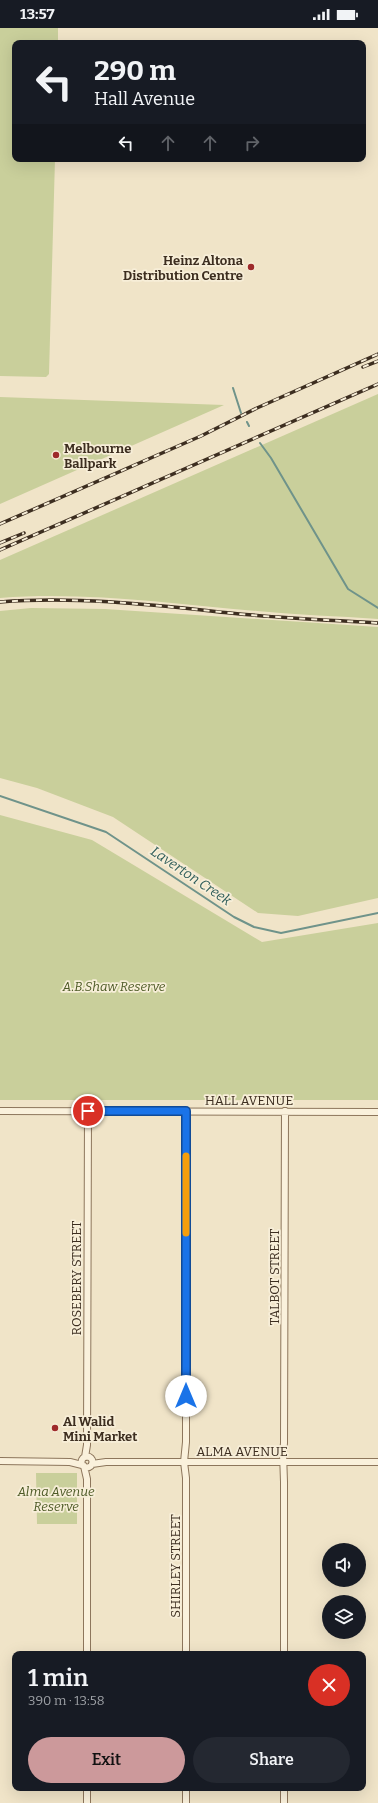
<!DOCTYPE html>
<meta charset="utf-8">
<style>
:root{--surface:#171b24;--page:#242831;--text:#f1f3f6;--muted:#9ea1a6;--accent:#cc999b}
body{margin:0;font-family:Bitter,serif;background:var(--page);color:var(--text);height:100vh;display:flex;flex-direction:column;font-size:15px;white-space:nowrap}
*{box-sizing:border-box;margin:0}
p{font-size:13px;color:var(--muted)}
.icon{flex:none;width:22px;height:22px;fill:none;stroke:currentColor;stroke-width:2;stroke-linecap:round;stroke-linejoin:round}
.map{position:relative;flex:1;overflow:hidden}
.drawer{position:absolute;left:12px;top:1623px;width:354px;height:140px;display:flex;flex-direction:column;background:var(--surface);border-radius:8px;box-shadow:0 4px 16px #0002}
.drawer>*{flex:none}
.banner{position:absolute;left:12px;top:12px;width:354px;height:122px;border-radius:8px;box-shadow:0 4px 16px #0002;background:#171b24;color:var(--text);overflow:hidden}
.buttons{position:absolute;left:322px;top:1515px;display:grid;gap:8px}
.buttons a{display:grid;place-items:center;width:44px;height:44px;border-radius:50%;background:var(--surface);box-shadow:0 4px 16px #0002;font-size:20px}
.pin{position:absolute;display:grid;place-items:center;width:34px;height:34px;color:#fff;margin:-17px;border:2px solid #fff;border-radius:50%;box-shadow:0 1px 4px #0007}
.me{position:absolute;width:44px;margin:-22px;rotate:0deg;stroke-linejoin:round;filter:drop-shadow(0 0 3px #0008)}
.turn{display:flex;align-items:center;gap:14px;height:84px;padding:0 16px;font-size:18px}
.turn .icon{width:52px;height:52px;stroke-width:2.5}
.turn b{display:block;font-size:28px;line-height:34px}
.lanes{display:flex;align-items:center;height:38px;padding:0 16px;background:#0003;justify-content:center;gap:20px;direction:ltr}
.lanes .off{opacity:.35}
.round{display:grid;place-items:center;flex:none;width:42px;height:42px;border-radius:21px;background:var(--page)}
.summary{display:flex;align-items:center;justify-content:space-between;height:68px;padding:0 16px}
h1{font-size:24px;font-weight:600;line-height:30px}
.cta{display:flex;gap:8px;margin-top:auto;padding:8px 16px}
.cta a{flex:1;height:46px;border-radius:24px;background:var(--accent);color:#111;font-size:16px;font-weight:600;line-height:46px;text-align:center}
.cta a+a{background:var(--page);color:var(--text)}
.status{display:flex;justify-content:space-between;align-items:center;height:28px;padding:0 20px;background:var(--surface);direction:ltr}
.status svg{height:11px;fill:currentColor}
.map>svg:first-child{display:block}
</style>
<div class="status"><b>13:57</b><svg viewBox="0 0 49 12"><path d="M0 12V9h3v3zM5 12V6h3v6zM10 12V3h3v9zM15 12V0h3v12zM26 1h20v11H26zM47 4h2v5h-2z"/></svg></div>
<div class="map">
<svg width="378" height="1775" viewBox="0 0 378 1775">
<rect width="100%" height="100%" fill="#f0e4c8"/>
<path fill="#c9cf9b" d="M0,0H58V15H15V131H55L49,346L46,349L0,348Z
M378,366V591C338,588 297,587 257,583C172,576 85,563 0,570V532Z
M0,369L224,377L0,476Z
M31,580L105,581L378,599V870L298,888L258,885L113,789L37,760L0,750V583Z
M0,787L92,812L262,914L378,895V1072H0Z
M36,1445H77V1496H37Z"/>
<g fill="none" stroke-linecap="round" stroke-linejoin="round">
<path stroke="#6f938a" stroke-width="2" d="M233,360L241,385
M247,394L249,398
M260,415L271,430L348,561L378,580
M0,768L106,804L234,889L254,899L281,905L378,885"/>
<g stroke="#8d765c" stroke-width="8">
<path id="minor" d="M0,1083L378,1084
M81.5 1434a5.5 5.5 0 1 1 11 0a5.5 5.5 0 1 1-11 0Z
M85,1429L87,1417L88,1083
M0,1433L70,1434L82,1437
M92,1436L106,1434H378
M84,1438L87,1451V1626
M186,1626V1450L184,1434L186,1414V1083
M284,1626V1454L283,1425L284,1415L285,1083
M186,1760V1775
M87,1775V1760
M284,1775V1760"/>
</g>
<use href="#minor" stroke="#faf1dc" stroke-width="6"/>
<g stroke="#3d2e20" stroke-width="3.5">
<path id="rail" d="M363,339L378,333
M0,496L201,408L257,380L378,326
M0,515L24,505
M0,522L378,356
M0,574C77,568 154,577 230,585C279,590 329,592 378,595"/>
</g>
<use href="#rail" stroke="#f7eed8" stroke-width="2" stroke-dasharray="6" stroke-linecap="butt"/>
</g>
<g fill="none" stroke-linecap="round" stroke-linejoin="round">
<g stroke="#114b97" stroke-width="10">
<path id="route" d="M88,1083H186V1368"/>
</g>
<use href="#route" stroke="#1a73e8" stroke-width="7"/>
<path stroke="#f59e0b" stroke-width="7" d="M186,1205V1128"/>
</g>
<g fill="#9e2a2b" stroke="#f7eed8" stroke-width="1.5">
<circle cx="251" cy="239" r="4"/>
<circle cx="56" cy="427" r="4"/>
<circle cx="55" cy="1400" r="4"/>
</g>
<g text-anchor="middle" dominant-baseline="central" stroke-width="3.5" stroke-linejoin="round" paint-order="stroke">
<g font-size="13" font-weight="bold" fill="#3d2e20" stroke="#f7eed8" text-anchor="start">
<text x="243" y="232" text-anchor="end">Heinz Altona<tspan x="243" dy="15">Distribution Centre</tspan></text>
<text x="64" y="420">Melbourne<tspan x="64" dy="15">Ballpark</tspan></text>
<text x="63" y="1393">Al Walid<tspan x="63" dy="15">Mini Market</tspan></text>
</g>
<g font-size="13" font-style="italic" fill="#4d5a26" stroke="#f7eed8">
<text x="114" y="958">A.B.Shaw Reserve</text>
<text x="56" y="1463">Alma Avenue<tspan x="56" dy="15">Reserve</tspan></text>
</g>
<g font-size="13" fill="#3d2e20" stroke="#f7eed8">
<text x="249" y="1072">HALL AVENUE</text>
<text transform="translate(274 1249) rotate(-90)">TALBOT STREET</text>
<text transform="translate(76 1250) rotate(-90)">ROSEBERY STREET</text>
<text x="242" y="1423">ALMA AVENUE</text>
<text transform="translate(175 1538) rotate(-90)">SHIRLEY STREET</text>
</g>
<g font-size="14" font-style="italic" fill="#2f5d5a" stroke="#f7eed8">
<text transform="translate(191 848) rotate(34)">Laverton Creek</text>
</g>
</g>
</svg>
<div class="buttons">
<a><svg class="icon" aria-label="sound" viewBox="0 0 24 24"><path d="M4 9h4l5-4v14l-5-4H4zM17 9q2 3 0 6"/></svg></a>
<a><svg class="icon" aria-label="layers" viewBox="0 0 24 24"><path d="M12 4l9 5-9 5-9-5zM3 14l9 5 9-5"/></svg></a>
</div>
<div class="pin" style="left:88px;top:1083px;background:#d93025"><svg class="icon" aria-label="arrive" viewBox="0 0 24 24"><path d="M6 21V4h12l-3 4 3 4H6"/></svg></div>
<svg class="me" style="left:186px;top:1368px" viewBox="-20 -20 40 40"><circle r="19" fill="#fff"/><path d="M0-13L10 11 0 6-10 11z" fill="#1a73e8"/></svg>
<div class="banner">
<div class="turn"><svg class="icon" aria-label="left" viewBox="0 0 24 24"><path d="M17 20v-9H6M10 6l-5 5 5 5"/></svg><div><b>290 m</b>Hall Avenue</div></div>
<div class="lanes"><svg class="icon" aria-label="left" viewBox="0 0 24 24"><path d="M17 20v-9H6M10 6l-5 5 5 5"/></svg><svg class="icon off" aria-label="ahead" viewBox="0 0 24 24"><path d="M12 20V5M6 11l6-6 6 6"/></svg><svg class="icon off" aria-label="ahead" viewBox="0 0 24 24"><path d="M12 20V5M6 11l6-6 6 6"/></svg><svg class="icon off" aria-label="right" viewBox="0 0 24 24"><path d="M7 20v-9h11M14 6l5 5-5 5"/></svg></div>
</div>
<section class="drawer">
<div class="summary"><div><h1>1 min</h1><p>390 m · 13:58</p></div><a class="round" style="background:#d93025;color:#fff"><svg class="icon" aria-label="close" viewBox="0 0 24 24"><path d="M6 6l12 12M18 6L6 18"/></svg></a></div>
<div class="cta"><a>Exit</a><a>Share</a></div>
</section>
</div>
